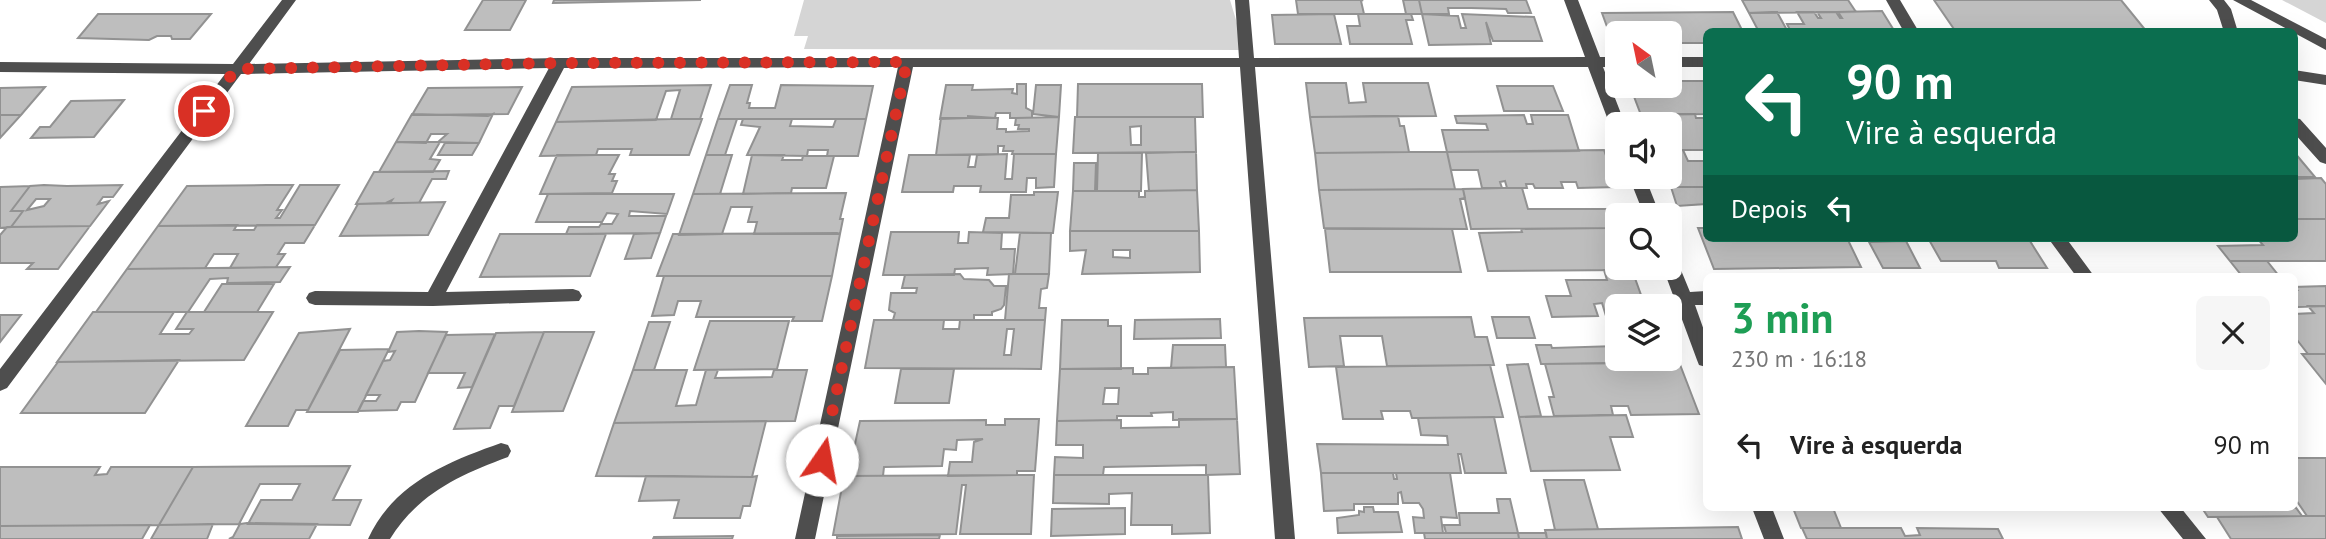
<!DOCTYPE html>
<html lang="pt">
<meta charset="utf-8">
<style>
:root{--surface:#fff;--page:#f6f6f6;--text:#222;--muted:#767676}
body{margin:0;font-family:"PT Sans",sans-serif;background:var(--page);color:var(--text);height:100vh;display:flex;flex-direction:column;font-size:26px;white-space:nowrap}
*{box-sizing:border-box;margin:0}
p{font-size:23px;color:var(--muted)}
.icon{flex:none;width:38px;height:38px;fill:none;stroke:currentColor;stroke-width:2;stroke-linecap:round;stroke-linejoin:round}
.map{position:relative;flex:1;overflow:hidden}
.sheet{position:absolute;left:1703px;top:273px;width:595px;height:238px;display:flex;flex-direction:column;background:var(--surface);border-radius:10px;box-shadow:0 7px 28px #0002}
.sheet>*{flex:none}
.hud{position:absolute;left:1703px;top:28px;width:595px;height:214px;border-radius:10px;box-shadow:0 7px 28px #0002;background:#0b6e4f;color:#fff;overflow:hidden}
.needle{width:46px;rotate:327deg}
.controls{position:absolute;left:1605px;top:21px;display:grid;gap:14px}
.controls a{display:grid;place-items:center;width:77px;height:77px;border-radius:10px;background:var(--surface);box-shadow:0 7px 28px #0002;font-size:35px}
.pin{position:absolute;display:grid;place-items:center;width:60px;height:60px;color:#fff;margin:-30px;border:4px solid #fff;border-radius:50%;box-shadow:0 2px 7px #0007}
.me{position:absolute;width:77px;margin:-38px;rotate:12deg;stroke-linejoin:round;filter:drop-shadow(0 0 5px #0008)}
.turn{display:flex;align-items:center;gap:24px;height:147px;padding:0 28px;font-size:32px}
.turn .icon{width:91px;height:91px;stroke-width:2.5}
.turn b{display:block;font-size:49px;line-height:60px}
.then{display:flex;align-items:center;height:66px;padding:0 28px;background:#0003;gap:14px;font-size:26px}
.round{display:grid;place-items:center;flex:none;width:74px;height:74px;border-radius:10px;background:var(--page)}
.summary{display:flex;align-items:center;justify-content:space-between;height:119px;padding:0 28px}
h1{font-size:42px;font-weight:800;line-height:52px;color:#1e9e55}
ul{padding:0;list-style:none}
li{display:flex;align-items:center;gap:21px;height:105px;padding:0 28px}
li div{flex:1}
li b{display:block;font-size:26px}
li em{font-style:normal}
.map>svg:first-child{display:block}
</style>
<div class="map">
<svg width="2326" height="539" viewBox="0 0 2326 539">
<rect width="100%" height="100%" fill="#fff"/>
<path fill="#d5d5d5" d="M804,0H1230L1245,50L804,49L808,36H794Z
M2282,0H2326V23Z"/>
<path fill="#bebebe" stroke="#929292" stroke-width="2" fill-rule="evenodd" d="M483,0H526L510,30H465Z
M554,0H701L553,3Z
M1296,0H1363L1361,1L1364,14H1298Z
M1403,0H1419L1422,14H1406Z
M1419,0H1526L1531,13H1508L1506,9L1471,8H1448L1449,14H1422Z
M1742,0H1848L1856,12L1749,13Z
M1934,0H2121L2147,32H1956Z
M1882,11L1895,32H1791L1787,24H1804L1797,12H1814L1818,18H1821L1817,12H1836L1840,18H1842L1838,12Z
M1733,12L1743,32H1706V43H1670V33H1617V43H1613L1602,13Z
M1777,12L1788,32H1759L1749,13Z
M98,14H211L190,39H172L171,36H157L149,40L78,38Z
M1334,14L1341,44H1275L1272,15Z
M1358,14H1411L1413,20H1406L1412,44H1350L1347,26H1360Z
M1422,14L1458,16L1461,28H1466L1462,14L1534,17L1542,41H1493L1486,22L1491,44L1429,45Z
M1670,81H1706V114L1641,115L1630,86H1670Z
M1306,83H1346L1349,103L1366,102L1363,83H1428L1436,116L1310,117Z
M1017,84H1026V108L1032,111V118H1010V113H996L995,118L968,116V118L940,119L946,85H973L972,90L1013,89L1012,93L1017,94Z
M1078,84H1202L1203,117H1077Z
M711,85L700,119H671L680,90L666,91L656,120L556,122L572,87Z
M730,85H752L747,103H750L749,108H775L781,85L873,86L866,119H718Z
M1036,85H1061L1059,117L1033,114Z
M1497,86H1553L1563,111H1504Z
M45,87L21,115H0V88Z
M522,87L508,114L412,115L428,88Z
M124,100L94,137L31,138L40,127H50L71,101Z
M412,114L488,116L493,114L479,143L438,142L447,134H431L426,143L396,142Z
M1666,114H1695L1696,118H1706V150H1681Z
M0,115H21L0,138Z
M1524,115L1527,124H1533L1531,115H1568L1579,151L1447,152L1442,130H1488L1486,124L1457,123L1455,116Z
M1398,116L1400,126H1404L1409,152L1315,153L1310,117Z
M1059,117L1056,154H1012L1013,151H1003L1004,146H998V154L936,155L941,118H998L997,129H1006V132L1029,131V129H1018L1019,125H1015L1016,118Z
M1075,117H1195L1196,152L1073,153ZM1141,126V145H1131L1130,127Z
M671,119H702L689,155H630L632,149H598L596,155L540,156L556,122Z
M718,119H737L725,155H706Z
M743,119H792L790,126L833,127L836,119H866L858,156H827L828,150H808L807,156L747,155L760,127L741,125Z
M396,142H440L430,159L440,160L433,172H379Z
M445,143H479L472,155H438Z
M1604,150L1617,187L1578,188L1576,182H1561L1563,188H1535L1533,184H1526L1527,188H1507L1505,181L1500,182L1502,188H1482L1478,170H1451L1447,152Z
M1670,150H1683L1688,161H1706V187H1671L1666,177H1670Z
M1186,152H1196L1197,190L1149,191L1146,153Z
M1409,152H1447L1455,189L1319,190L1315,153Z
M2294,152L2315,177H2294Z
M1098,153H1142L1141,191H1097Z
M1007,154L1005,179H1012L1014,154H1056L1054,187L1036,188V178H1027L1026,192H980L981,186H954L953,192H902L909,155H970L968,167H975L977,155Z
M557,155H619L609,174H615L612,181H617L612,193L540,194Z
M706,155H732L720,194H693Z
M752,155H784L782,160H802L803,156H834L826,188H792L791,193L743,194Z
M1074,163H1096L1095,191H1073Z
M449,171L446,179H432L419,203H390L392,200L386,203L356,204L374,172Z
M2321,178L2326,184V219H2294V179Z
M44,185L67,186L122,185L113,197H103L98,204L109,201L90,226L11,227L23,211H11L30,186ZM36,199H50L44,206L27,210Z
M267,185H293L277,210H282L276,218H280L300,185H339L315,225L158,226L187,186Z
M30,186L11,211H23L11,227L0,228V187Z
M1671,187H1706V204L1677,206Z
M1502,188H1522L1528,209H1608L1614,228L1471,229L1463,189Z
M1463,189L1465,198L1460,199L1467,229L1324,228L1319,190Z
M1197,190L1199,231H1070L1073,191H1139V197H1145V191Z
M1034,192H1058L1053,233L983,232L986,218H1009L1011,195H1034Z
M846,193L840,219H843L840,234H754L757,222H748L752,207H731L722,234L679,235L693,194Z
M548,194H674L667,214L630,211L629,216H666L660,233L566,234L569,227H599L601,224H612L618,214L607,213L602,222H536Z
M445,202L428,235L340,236L358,204Z
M2294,219H2326V261H2230L2218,246L2263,245L2257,238H2294Z
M237,225L234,230H254L257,225H315L304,243H285L278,254H285L276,267L230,268L238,254H214L205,268L127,269L158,226Z
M90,226L58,269H27L33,263H0V235L7,227Z
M1612,228L1617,243V268L1626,270L1488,271L1479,233L1522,232L1521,229Z
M1698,228H1706V238H1847L1861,267L1714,269Z
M1325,229H1452L1461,272H1330Z
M1070,231H1199L1200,272L1082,274L1086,250L1070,251ZM1113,250H1130V258L1113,257Z
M891,232H959L958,243H968L969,232L1002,233L1001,249H1015L1013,274L987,275L988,268L955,269L954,275H883Z
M837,233L840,234L832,276H657L673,234Z
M1020,233H1051L1049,274H1015Z
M500,234H606L590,276L480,277Z
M634,234L660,233L651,258L625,259Z
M1928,238H2028L2047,268H1999L1996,261H1941Z
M1906,241L1920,268H1883L1869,242Z
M2230,261H2267L2279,276H2242Z
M290,267L280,282L227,283L228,278L210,279L188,312H96L127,269Z
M1604,270H1632L1645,306H1617V316H1606L1602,303L1594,304L1598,316L1552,317L1546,296H1571L1566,280H1607Z
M1009,274H1049L1047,288L1041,289L1039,308H1046L1045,320H1005Z
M905,275L960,274L964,279L989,280L994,286H1006L1004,305L1001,309L992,312V315H974V320H893L895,313L889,310L891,293H916L917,288H902Z
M664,276H832L822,321H792L794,317H696L701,301H678L674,315L652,316Z
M222,284H274L257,312H204Z
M2326,286V306L2298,307L2294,302V290H2297L2294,287Z
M2308,306H2326V354H2308L2294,336V314L2314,313Z
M93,312H174L160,334H189L193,329H176L187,312H273L244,360L57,362Z
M0,315H21L0,342Z
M1471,317L1475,337H1487L1494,365L1387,366L1382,336H1340L1344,366L1309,367L1304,318Z
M1492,317H1529L1535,338H1497Z
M1220,319L1221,338L1134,339L1135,320Z
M874,320H944L943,329H959L960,320H1045L1041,369L865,368ZM1007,329H1014L1011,355H1004Z
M1062,320H1108V326H1121V369H1060Z
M710,321H789L777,369L694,370Z
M649,322H670L654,370H633Z
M350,329L308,410H296L288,426H246L299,333Z
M419,331L447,332L415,402H401L397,410L358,411L363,401H376L380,395H366L383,361L390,360L395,351L388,352L397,332Z
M544,332L514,406H499L490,428L454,429L496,333Z
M544,332H594L563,411L512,412Z
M495,334L472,387L458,388L465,373H428L446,335Z
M1173,345H1225L1226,367L1171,368Z
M1536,345H1551L1552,348L1617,346V359H1640L1642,363L1541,364Z
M389,349L358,412H307L340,350Z
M2302,354H2326V384Z
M179,360L145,413H21L58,362Z
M1676,362H1679L1699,414L1631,415L1628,406H1611L1613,415L1554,416L1549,397H1554L1545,364Z
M1528,364L1541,416L1519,417L1507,365Z
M1490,365L1503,417L1418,418H1412L1410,411H1381L1383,419H1343L1336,367Z
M1234,367L1237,419L1173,420V412L1151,413L1152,416H1117V420L1057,421L1060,369L1133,368V374H1148V368ZM1105,388H1119L1118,404H1103Z
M901,369H954L949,403H895Z
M633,370H687L676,406L696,405L706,370H718L715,378L772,377L774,370H807L795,421L614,423Z
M1626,415L1633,437H1610L1620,470L1531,471L1519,417Z
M1494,417L1506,473H1465L1461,454H1458L1461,473H1321L1317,444L1448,445L1447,436L1421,435L1418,418Z
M1005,419H1039L1035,471H1017V475L948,476L950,462H972L974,442L983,439L957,440L956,450L944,449L942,466L884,467L883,476H848L860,421L986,420V425H1005Z
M1179,419H1237L1240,474L1206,475V465L1104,467L1103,475H1054L1055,457L1083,458V445H1056L1057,421L1121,420V428L1179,427Z
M766,421L752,477L596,476L614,423Z
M2294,458H2326V516H2307L2294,497Z
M350,466L333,500H361L350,525L248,524L261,500H292L300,484H260L239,524L159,525L193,467Z
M0,467H100L95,475L107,474L111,467H193L159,525L0,526Z
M1321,473H1393L1394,479H1397L1396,473H1450L1457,518L1441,517L1443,533H1415L1413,517L1424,518L1423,509L1419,503H1403L1401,492L1398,493V504H1354V510L1324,511Z
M1034,475L1031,534H960L966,485H962L956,534L833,535L844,476Z
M1054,475H1208L1210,533L1172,534V525H1131L1132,493L1109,494V504L1053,503Z
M646,476L752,477L757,476L750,506H743L740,518H674L679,500L639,501Z
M1544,480H1584L1598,529L1555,530Z
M1497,499H1510L1518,533H1446L1444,525H1460L1459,513H1499Z
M2294,505L2302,516L2208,517L2202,508H2294Z
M1364,507H1373L1374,512H1398L1402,532L1338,533L1337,518L1359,515V511L1364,512Z
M1125,508V534L1051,536L1052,509Z
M1793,508H1833L1841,528H1801Z
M2302,516H2326V539H2231L2217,517Z
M213,524L207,539H151L159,525Z
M240,524L247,523L317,524L309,539H229L233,537Z
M150,525L142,539H0V526Z
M1738,527L1742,539H1547L1545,530Z
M1802,528H1901L1905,536L1920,535L1917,528L1998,529L2003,539H1807Z
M1424,533H1518L1519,539H1425Z
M1518,533H1546L1547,539H1519Z
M940,535L939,539H837V536Z
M733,536L732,539H653L654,537Z"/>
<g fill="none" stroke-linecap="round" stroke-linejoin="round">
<path fill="#4e4e4e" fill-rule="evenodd" d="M282,0H296L249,64L559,58H1239L1235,0H1249L1254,58L1585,57L1564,0H1578L1600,57H1617V67H1603L1625,124H1617V129L1611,128L1588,67H1255L1295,539H1275L1240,67H913L815,539H795L898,67L564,68L446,292L573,289L579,291L582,296L579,301L433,306L315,305L309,303L306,298L309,293L315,291L428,292L549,68L241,74L7,388L0,391V369L225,74L0,72V62L233,64Z
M1886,0H1900L1919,32H1904Z
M2209,0H2224L2231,9L2238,32H2224L2217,10Z
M2233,0H2251L2326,39V50Z
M1670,57H1706V67H1670Z
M2294,70L2326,75V85L2294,80Z
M2294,118L2300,119L2326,148V164L2320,162L2294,133Z
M1629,177H1645L1660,215H1644Z
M2048,238H2066L2094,276H2076Z
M1670,257L1676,258L1690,292L1706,291V305H1695L1706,336V367L1699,365L1697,360L1663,268H1670Z
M501,443L508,445L511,451L508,457C459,475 418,494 390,539H368C393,484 447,462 501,443Z
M1752,508H1772L1784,539H1764Z
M2158,508H2181L2206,539H2183Z"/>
</g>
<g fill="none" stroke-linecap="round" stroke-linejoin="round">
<path stroke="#d93025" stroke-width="12" stroke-dasharray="0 21.6" d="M204,111L236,69L559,63L907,62L822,460"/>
</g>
</svg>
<div class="controls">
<a><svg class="needle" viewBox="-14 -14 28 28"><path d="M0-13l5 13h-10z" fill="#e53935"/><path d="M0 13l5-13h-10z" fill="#767676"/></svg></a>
<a><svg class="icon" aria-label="sound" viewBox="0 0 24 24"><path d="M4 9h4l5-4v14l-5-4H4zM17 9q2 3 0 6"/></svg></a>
<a><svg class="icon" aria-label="search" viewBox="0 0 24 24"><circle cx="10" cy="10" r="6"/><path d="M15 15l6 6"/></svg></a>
<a><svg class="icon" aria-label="layers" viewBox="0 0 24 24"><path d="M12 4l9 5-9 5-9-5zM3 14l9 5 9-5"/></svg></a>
</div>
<div class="pin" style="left:204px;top:111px;background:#d93025"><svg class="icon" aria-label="arrive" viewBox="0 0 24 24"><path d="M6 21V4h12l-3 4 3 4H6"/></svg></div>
<svg class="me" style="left:822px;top:460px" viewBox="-20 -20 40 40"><circle r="19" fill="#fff"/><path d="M0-13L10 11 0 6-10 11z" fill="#d93025"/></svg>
<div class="hud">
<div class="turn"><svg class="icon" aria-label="left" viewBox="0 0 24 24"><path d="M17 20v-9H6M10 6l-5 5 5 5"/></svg><div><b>90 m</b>Vire à esquerda</div></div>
<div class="then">Depois<svg class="icon" aria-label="left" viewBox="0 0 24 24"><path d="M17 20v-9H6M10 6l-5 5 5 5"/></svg></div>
</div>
<section class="sheet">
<div class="summary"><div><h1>3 min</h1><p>230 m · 16:18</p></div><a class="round"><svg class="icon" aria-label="close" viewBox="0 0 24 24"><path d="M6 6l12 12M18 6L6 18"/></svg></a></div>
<ul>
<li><svg class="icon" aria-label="left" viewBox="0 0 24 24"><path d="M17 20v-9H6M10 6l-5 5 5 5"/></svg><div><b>Vire à esquerda</b></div><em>90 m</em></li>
</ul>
</section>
</div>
